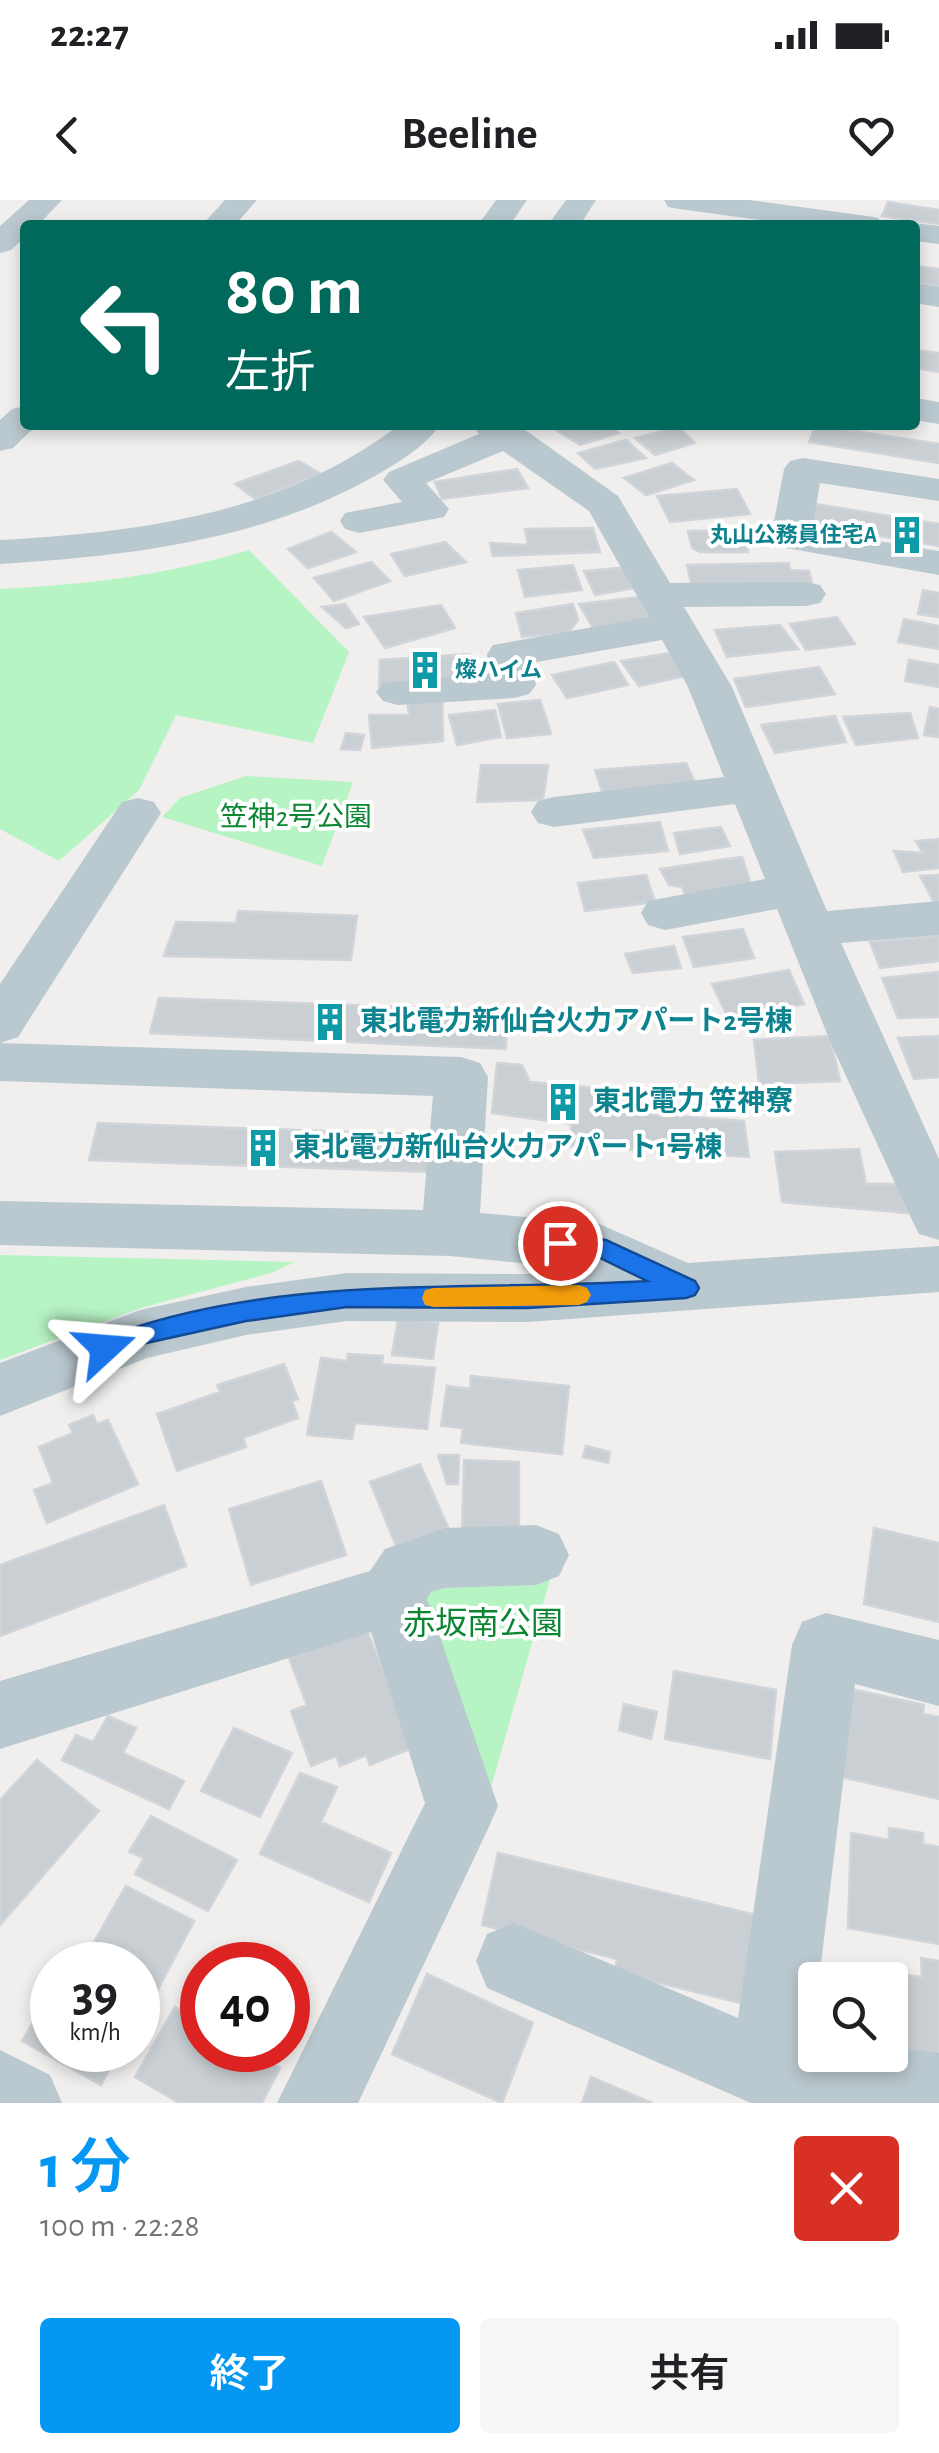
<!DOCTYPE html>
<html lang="ja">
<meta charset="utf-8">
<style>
:root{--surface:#fff;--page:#f6f6f6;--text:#202124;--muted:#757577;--accent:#0697f3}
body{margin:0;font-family:"Alegreya Sans","Noto Sans JP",sans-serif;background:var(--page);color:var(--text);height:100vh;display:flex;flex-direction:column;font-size:38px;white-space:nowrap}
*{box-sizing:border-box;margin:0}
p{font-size:32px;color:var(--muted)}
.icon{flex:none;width:55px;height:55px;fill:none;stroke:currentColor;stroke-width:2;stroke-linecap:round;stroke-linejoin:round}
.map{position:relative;height:1903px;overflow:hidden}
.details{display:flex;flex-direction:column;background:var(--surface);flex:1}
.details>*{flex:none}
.top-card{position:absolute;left:20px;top:20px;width:900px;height:210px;border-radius:10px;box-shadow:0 5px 15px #0003;background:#00695c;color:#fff;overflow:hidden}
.fabs{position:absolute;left:798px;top:1762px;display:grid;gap:20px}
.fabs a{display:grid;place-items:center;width:110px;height:110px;border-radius:10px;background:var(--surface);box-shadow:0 5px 15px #0003;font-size:50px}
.speed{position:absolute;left:30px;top:1742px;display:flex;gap:20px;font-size:50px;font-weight:700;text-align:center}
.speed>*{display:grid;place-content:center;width:130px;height:130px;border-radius:50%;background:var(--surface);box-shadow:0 5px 15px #0003;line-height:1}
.speed small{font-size:25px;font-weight:400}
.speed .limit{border:15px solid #d22;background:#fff;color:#111}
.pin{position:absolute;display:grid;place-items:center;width:85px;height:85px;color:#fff;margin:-42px;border:5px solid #fff;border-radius:50%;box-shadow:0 2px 10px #0007}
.me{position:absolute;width:110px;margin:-55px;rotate:71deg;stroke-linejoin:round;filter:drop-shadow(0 0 8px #0008)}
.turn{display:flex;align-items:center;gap:35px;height:210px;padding:0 40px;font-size:45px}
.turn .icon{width:130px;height:130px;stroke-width:2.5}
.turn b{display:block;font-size:70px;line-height:85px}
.round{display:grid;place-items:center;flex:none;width:105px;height:105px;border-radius:10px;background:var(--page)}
.summary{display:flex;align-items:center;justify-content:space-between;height:170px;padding:0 40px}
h1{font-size:60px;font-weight:600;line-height:75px;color:var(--accent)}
.primary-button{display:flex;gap:20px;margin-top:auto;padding:20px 40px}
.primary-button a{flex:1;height:115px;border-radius:10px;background:var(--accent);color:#fff;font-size:40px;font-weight:600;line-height:115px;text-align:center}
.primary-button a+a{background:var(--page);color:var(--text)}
.status{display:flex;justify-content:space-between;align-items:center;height:70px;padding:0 50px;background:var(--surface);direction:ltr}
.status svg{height:28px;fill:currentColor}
header{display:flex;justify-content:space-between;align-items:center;height:130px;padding:0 40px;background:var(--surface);font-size:45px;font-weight:600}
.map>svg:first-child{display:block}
</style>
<div class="status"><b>22:27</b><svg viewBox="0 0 49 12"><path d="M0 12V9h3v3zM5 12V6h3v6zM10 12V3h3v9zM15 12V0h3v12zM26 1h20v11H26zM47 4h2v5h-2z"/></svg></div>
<header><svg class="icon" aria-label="back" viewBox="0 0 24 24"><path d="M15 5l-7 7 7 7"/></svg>Beeline<svg class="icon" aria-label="heart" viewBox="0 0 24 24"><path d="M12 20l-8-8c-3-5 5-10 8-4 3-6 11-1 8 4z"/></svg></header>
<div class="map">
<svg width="939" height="1903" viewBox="0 0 939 1903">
<rect width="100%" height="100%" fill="#f1eeee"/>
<path fill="#b7f4c4" d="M249,350L349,452L313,543L176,515L139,590L59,661L0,629V389C90,384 163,376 249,350Z
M246,576L353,582L322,666L162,617L180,598Z
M0,1055L295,1062L271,1073L144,1107L0,1160Z
M552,1372L490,1591L411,1385Z"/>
<path fill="#c9cfd3" stroke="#d1d5da" stroke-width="2.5" d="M888,2L939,10V24L882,16Z
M915,66L939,69V86L915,83Z
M915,150L939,153V172L915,168Z
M571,225H609L619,233L580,245L556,230Z
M816,225L939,244V263L809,242Z
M679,227L695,243L655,255L635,238Z
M626,240L646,258L595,269L578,253Z
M299,261L321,274L255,299L235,284Z
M672,263L694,280L646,295L624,278Z
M517,269L528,288L442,299L435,282Z
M737,289L750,314L670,322L657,296Z
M815,304L939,324V346L808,324Z
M593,328L600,352L493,356L490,343L528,345L525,329Z
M743,330L748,352H700L692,348L688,331Z
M331,332L356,352L308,368L288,349Z
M445,342L466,362L405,376L391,354Z
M371,362L390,381L334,401L314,378Z
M789,363L790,370L809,371L813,387L692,388L687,365Z
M573,365L582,390L525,397L518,370Z
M629,367L639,387L595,395L584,371Z
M923,390L939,393V417L918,414Z
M639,397L650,421L594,430L579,404Z
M345,404L359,424L346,428L322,407Z
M573,404L578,420L568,433L522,437L516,413Z
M441,405L455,428L385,448L364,417Z
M837,417L855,444L806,450L790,424Z
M904,419L939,426V449L898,442Z
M780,425L798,449L727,457L715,430Z
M670,453L685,476L639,486L621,461Z
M469,454L472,479L379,486L380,460Z
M909,460L939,465V487L905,481Z
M614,462L628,485L567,498L552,475Z
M819,467L835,494L746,507L734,479Z
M442,497L443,541L372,548L369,515H409L407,501Z
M540,500L551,534L507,538L498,504Z
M930,507L939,509V537L924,535Z
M495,510L501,537L457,545L449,515Z
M910,513L918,538L856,545L843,517Z
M835,516L846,542L775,553L761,525Z
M346,533L364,535L360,550L341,549Z
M686,563L696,585L604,597L595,570Z
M481,565H548L543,600L477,602Z
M660,622L668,651L594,658L583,630Z
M721,627L730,646L680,654L674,633Z
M939,639V668L903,672L894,651L923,653L916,641Z
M742,657L751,684L686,697L682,687L669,685L660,669Z
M646,675L655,702L585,711L578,683Z
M939,675V707L937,708L920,676Z
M238,711L357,716L351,760L164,756L176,722L236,723Z
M743,729L754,758L694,767L683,737Z
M939,736V761L880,768L870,742Z
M674,746L681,768L633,773L625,754Z
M789,770L804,804L728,818L712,784Z
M939,772V817L898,818L882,778Z
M159,798L507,811L506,849L150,833Z
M830,836L840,881L759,884L754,840Z
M939,836V877L914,879L898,838Z
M497,863L522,865L530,882L629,891L634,913L744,921L749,957L570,946L571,924L492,913Z
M98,923L434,935L430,972L89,960Z
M859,949L866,984H900L908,1013L782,1002L775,952Z
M398,1119L438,1123L433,1159L392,1155Z
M348,1154L383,1156L382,1164L435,1168L427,1229L355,1223L352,1239L307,1235L321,1158L347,1161Z
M284,1164L298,1199L292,1201L298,1218L243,1238L246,1247L177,1271L157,1214L220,1192L217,1185Z
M471,1176L569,1186L562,1254L461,1243L463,1228L441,1226L447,1186L470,1189Z
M93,1215L97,1224L108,1220L138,1284L47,1323L34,1290L53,1283L39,1247L73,1233L69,1225Z
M586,1246L610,1252L608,1263L583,1257Z
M438,1255H459L458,1284H447Z
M464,1260L519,1262V1336L462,1334Z
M420,1264L448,1327L396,1346L370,1282Z
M321,1281L346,1355L251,1385L229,1309Z
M164,1305L186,1366L0,1436V1365Z
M874,1328L939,1343V1422L864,1404Z
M366,1429L415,1547L370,1565L366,1555L340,1566L336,1556L311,1566L291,1511L307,1505L289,1458Z
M674,1471L776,1490L770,1559L665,1539Z
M851,1489L924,1505L923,1514L939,1517V1599L842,1577Z
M624,1504L657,1512L651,1539L619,1530Z
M108,1516L136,1528L123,1553L184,1581L169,1609L62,1560L76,1535L93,1542Z
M234,1528L292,1553L260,1617L201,1591Z
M37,1560L99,1611L0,1725V1600Z
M300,1573L337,1587L321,1622L391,1653L369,1702L260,1654Z
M151,1616L237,1660L208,1711L135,1674L144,1658L129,1652Z
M889,1628L923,1633V1644L939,1647V1744L848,1728L851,1633L889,1640Z
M498,1653L760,1716L748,1805L615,1772L617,1759L482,1725Z
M126,1686L194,1721L156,1793L138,1783V1765H103L86,1756Z
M921,1758L939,1761V1861L890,1855V1780H846V1767L922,1777Z
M427,1774L533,1823L502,1903L392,1854Z
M52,1791V1850H120L101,1885L22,1841Z
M175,1807L202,1823V1850H249L280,1868L262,1903H179L135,1877Z
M591,1877L652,1903H582Z"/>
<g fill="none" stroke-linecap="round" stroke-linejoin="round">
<path fill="#bac9cf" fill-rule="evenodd" d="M29,0H62L38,25H25V37L11,50L0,53V26Z
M225,0H257L235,25H202Z
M496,0H527L510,25H478Z
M566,0H596L580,25H548Z
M664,0H749L867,16L878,18L883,25H797L679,9L668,7Z
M915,23L939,26V44L915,41V25H905Z
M915,83L939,87V107L915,103Z
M915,198L939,202V224L915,220Z
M25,206V225H37L13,248L0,251V220L12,209Z
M399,225H440C425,247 396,264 373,277C260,341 128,356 0,364V340C142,332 283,314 399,225Z
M472,225L521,227L618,296L670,383L806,382L820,385L826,394L820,403L806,406L684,407L732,487L827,711L939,701V735L841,743L939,959V1040L919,1034L911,1018L830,841L777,709L665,730L648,725L641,713L648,701L765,679L735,604L554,627L538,623L531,612L538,601L554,597L724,577L688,487L662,440L531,463L536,485L529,494L514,498L398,505L383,501L376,492L383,483L490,473L487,454L493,445L649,417L589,311L503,251L426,283L449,309L444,317L359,333L345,329L340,321L345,313L402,302L383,280L389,272L479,234Z
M803,258L939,279V301L820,283L812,330L939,351V375L786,348L772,332L784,269L790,261Z
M138,598L154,602L161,613L18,837L0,843V784L122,602Z
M0,843L461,857L480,863L488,877L480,1013L597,1023L688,1063L939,1046V1092L528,1122L347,1121L246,1135L147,1158L0,1216V1163L140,1110L246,1087L347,1073L528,1074L592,1070L450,1056L0,1045V1001L423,1010L433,896L0,881Z
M536,1325L559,1334L569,1355L559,1376L536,1385L444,1388L431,1392L427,1399L498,1606L487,1631L358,1903H277L425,1603L371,1432L0,1549V1481L370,1371L385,1349L444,1328Z
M826,1413L939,1440V1506L855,1484L819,1780H815V1855H890V1847L939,1853V1903H751L487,1788L476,1761L487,1734L514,1723L738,1818L792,1445L802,1422Z
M0,1850L50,1875L62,1903H0Z"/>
</g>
<path fill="#1a73e8" stroke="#114b97" stroke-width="2.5" d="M560,1034L606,1040L695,1081L699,1088L695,1095L686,1098L528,1108L347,1107L246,1121L142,1144L105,1159L96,1156L92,1148L96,1141C272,1072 462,1092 647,1081L594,1055L552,1050L549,1043L552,1036Z"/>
<path fill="#f59e0b" d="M579,1085L587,1088L591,1095L587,1102L579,1105L434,1107L425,1105L422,1098L425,1090L434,1088Z"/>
<defs>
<g id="building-bare" transform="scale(3)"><path d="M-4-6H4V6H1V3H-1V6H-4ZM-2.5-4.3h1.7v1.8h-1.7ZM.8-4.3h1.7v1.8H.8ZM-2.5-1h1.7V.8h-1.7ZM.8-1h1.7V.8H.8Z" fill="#0f9aa8" stroke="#fff" stroke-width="2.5" paint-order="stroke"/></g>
</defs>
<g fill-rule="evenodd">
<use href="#building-bare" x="907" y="335"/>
<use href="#building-bare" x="425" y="470"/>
<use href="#building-bare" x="330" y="822"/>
<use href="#building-bare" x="563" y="902"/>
<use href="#building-bare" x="263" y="948"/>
</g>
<g text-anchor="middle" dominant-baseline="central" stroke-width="8" stroke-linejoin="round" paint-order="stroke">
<g font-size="22" font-weight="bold" fill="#0d838f" stroke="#fff" text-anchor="end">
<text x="877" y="335">丸山公務員住宅A</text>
<text x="455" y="470" text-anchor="start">燦ハイム</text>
</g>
<g font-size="28" fill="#0d8634" stroke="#fff">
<text x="296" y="618">笠神2号公園</text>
</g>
<g font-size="28" font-weight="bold" fill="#0d838f" stroke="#fff" text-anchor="start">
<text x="360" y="822">東北電力新仙台火力アパート2号棟</text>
<text x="593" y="902">東北電力 笠神寮</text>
<text x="293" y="948">東北電力新仙台火力アパート1号棟</text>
</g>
<g font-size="32" fill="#0d8634" stroke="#fff">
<text x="483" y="1424">赤坂南公園</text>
</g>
</g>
</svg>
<div class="fabs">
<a><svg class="icon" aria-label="search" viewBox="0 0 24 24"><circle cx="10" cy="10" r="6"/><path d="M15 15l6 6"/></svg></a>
</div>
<div class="speed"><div>39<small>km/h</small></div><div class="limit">40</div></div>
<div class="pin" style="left:560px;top:1043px;background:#d93025"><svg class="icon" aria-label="arrive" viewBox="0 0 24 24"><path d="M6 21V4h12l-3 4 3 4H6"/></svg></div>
<svg class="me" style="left:105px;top:1148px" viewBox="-20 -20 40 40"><path d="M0-17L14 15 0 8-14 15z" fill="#1a73e8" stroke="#fff" stroke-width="4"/></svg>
<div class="top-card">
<div class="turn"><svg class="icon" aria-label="left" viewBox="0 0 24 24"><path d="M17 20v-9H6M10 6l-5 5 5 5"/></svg><div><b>80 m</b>左折</div></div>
</div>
</div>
<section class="details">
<div class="summary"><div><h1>1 分</h1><p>100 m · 22:28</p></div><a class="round" style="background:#d93025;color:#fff"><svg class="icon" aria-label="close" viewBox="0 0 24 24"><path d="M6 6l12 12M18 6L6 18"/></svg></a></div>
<div class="primary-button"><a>終了</a><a>共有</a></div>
</section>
